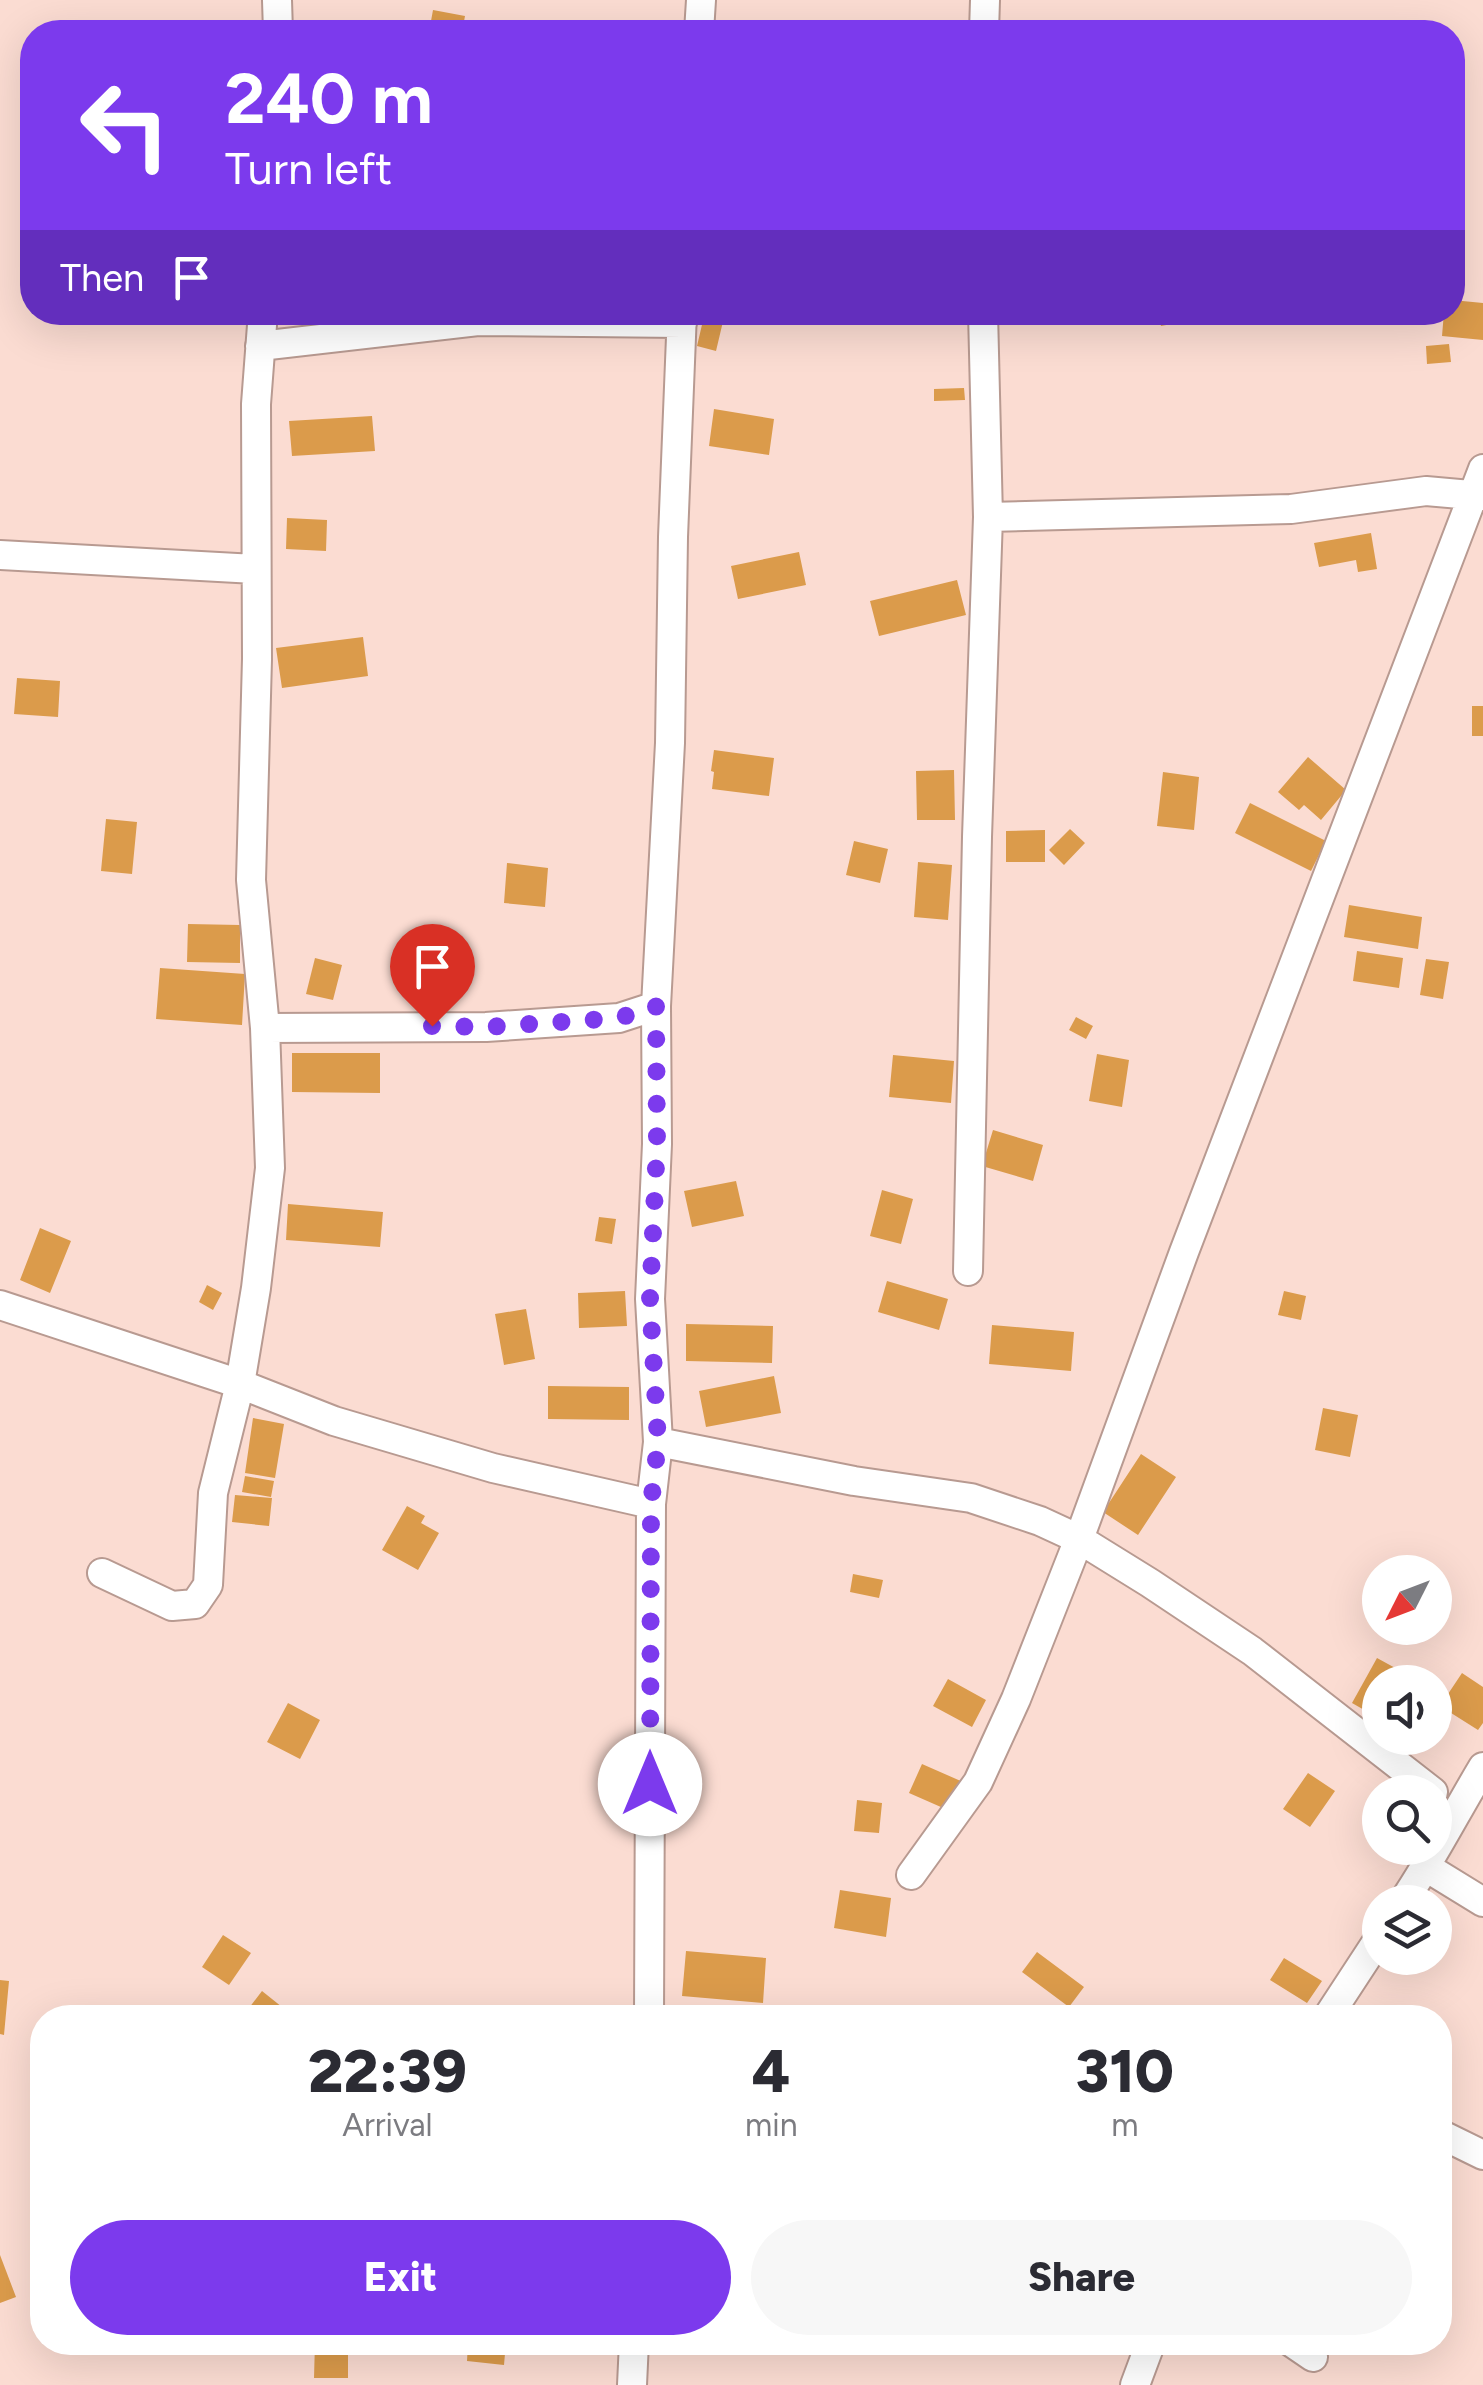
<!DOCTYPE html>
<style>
:root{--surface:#fff;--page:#f7f7f7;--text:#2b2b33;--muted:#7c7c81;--accent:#7c3aed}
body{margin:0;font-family:Figtree,sans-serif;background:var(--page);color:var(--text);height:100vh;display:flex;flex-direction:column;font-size:38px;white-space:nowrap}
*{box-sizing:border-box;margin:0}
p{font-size:32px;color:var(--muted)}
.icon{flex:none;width:55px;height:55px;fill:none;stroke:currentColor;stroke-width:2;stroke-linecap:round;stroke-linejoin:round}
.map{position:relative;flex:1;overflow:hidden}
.side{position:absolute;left:30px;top:2005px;width:1422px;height:350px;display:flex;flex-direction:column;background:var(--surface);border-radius:40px;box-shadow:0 10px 40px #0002}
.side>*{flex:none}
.top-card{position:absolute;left:20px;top:20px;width:1445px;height:305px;border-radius:40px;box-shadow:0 10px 40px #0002;background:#7c3aed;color:#fff;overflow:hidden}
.needle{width:65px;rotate:228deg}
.fabs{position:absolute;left:1362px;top:1555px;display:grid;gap:20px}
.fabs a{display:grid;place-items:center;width:90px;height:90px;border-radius:50%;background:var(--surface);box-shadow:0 10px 40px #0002;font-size:50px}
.pin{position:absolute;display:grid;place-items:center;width:85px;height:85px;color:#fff;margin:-102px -42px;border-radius:50% 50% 50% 0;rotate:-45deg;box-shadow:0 0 10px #0007}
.pin .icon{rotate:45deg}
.me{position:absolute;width:110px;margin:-55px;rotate:0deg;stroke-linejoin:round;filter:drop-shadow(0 0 8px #0008)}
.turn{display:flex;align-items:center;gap:35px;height:210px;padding:0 40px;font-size:45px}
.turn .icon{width:130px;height:130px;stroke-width:2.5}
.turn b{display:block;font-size:70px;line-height:85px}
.then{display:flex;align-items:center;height:95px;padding:0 40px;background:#0003;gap:20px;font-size:38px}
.eta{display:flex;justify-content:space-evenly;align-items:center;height:170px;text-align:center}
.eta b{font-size:60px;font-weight:800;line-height:70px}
.action{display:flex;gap:20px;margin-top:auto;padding:20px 40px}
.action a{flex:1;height:115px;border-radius:60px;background:var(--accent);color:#fff;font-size:40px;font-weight:800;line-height:115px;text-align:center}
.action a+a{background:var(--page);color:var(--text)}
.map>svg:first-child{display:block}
</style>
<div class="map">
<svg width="1483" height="2385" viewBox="0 0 1483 2385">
<rect width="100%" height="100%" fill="#fbdcd2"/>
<path fill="#db9b4b" d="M433,10L465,16L462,32H429Z
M1452,300L1483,303V340L1442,336L1444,312H1452Z
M705,312L725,313L716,351L697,346Z
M1158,312H1197L1198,319L1161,326Z
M1449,344L1451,362L1427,364L1426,346Z
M964,388L965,400L934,401V389Z
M714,409L774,419L769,455L709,446Z
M372,416L375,451L292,456L289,421Z
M287,518L327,520L326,551L286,549Z
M1371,533L1377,569L1358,572L1356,560L1319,567L1314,543Z
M799,552L806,585L738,599L731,566Z
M957,580L966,615L879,636L870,601Z
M363,637L368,676L282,688L276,648Z
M17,678L60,681L58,717L14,714Z
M1472,706H1483V736H1472Z
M714,750L774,758L769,796L712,789L714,772L711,771Z
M1308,757L1346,790L1321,820L1304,805L1299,810L1278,792Z
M954,770L955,820H917L916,771Z
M1163,772L1199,777L1194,830L1157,826Z
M1250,803L1326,841L1311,871L1235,833Z
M106,819L137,822L132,874L101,871Z
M1070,829L1085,843L1064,865L1049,850Z
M1045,830V862H1006V831Z
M854,841L888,849L880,883L846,875Z
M918,862L952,865L948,920L914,917Z
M507,863L548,868L545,907L504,903Z
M1349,905L1422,917L1418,949L1344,937Z
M188,924L240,925V963L187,962Z
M1357,951L1403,958L1399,988L1353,981Z
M315,958L342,965L333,1000L306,994Z
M1426,959L1449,962L1443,999L1420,995Z
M160,968L245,974L242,1025L156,1019Z
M1076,1017L1093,1026L1086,1039L1069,1030Z
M292,1053H380V1093L292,1092Z
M1097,1054L1129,1060L1122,1107L1089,1101Z
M893,1055L954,1061L951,1103L889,1097Z
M993,1130L1043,1145L1033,1181L982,1166Z
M736,1181L744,1216L692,1227L684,1191Z
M882,1190L913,1199L901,1244L870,1236Z
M288,1204L383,1212L380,1247L286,1240Z
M599,1217L616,1219L612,1244L595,1241Z
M40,1228L71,1241L50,1293L20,1280Z
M887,1281L948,1299L939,1330L878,1312Z
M207,1285L222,1293L213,1310L199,1302Z
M625,1291L627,1326L579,1328L578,1293Z
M1284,1291L1306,1296L1301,1320L1278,1315Z
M526,1309L535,1359L504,1365L495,1314Z
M686,1324L773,1326L772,1363L686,1361Z
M992,1325L1074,1332L1071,1371L989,1364Z
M774,1376L781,1413L706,1427L699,1391Z
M548,1386L629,1387V1420L548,1419Z
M1323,1408L1358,1415L1350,1457L1315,1450Z
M253,1418L284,1424L275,1478L245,1473Z
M1141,1454L1176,1477L1138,1535L1103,1512Z
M245,1476L274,1481L271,1497L242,1492Z
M235,1495L272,1498L269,1526L232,1522Z
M407,1506L425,1516L421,1523L439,1533L418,1570L382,1550Z
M853,1574L883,1580L879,1598L850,1592Z
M1377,1658L1408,1675L1404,1682H1380V1719L1352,1703Z
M1462,1673L1483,1687V1723L1478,1730L1440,1706Z
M948,1679L986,1700L972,1727L933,1706Z
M288,1703L320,1720L300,1759L267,1742Z
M922,1764L963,1782L950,1811L909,1793Z
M1308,1773L1335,1791L1310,1827L1283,1809Z
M857,1800L882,1803L879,1833L854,1831Z
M840,1890L891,1898L886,1937L834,1928Z
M223,1935L251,1953L229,1985L202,1967Z
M686,1951L766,1958L763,2003L682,1996Z
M1037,1952L1084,1987L1069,2007L1022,1972Z
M1284,1958L1322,1981L1307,2003L1270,1980Z
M0,1980L9,1981L4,2035L0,2034Z
M262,1991L287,2011L282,2018H261L249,2008Z
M0,2255L16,2297L0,2303Z
M315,2342H348V2378H314Z
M468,2342H506L504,2365L467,2361Z"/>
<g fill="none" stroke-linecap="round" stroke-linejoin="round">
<g stroke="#b89a91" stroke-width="32">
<path id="minor" d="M277,0L278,32
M699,32L701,0
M984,32L985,0
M263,312L256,404L257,659L251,880L265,1028L270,1168L256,1288L240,1384L334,1421L493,1468L651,1504L658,1442L650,1299L657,1144L656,1006L670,743L673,537L682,312
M260,346L478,321L682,323
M988,517L1291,509L1426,491L1483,496
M0,555L255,569
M265,1028L486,1027L619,1018L656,1006
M968,1271L977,837L988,517L983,312
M0,1305L240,1384L213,1493L208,1585L195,1604L172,1606L102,1573
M658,1442L854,1481L971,1498L1040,1521L1079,1539L1150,1583L1252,1651L1433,1792
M1426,1867L1483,1902
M911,1875L978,1782L1016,1699L1079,1539L1184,1252L1483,469
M1403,1902C1432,1859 1456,1812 1483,1767
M649,2018L651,1504
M1327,2018L1380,1937
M1440,2134L1483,2155
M1291,2342L1313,2357
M632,2385L634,2342
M1135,2385L1151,2342"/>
</g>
<use href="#minor" stroke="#fff" stroke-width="28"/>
</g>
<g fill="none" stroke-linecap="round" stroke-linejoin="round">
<path stroke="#7c3aed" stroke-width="18" stroke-dasharray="0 32.4" d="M432,1026L486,1027L619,1018L656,1006L657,1144L650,1299L658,1442L651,1504L650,1784"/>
</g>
</svg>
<div class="fabs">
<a><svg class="needle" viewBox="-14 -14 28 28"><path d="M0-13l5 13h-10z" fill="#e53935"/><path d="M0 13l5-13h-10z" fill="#7c7c81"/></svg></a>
<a><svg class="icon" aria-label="sound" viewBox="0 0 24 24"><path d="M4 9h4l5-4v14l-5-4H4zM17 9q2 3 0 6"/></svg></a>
<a><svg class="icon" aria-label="search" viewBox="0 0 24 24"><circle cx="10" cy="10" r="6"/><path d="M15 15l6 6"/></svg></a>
<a><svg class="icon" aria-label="layers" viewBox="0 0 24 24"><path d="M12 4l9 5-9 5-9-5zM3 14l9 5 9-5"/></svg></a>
</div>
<div class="pin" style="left:432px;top:1026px;background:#d93025"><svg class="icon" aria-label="arrive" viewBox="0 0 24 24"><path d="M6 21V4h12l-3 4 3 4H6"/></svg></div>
<svg class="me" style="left:650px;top:1784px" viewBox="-20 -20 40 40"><circle r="19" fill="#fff"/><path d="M0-13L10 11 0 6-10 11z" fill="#7c3aed"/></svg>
<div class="top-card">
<div class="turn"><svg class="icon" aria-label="left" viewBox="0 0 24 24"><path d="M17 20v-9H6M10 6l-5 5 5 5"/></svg><div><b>240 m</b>Turn left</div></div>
<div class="then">Then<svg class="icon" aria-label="arrive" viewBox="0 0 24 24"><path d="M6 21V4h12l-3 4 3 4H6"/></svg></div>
</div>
<section class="side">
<div class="eta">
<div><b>22:39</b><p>Arrival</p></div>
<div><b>4</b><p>min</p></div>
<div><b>310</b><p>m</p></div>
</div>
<div class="action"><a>Exit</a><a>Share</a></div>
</section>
</div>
